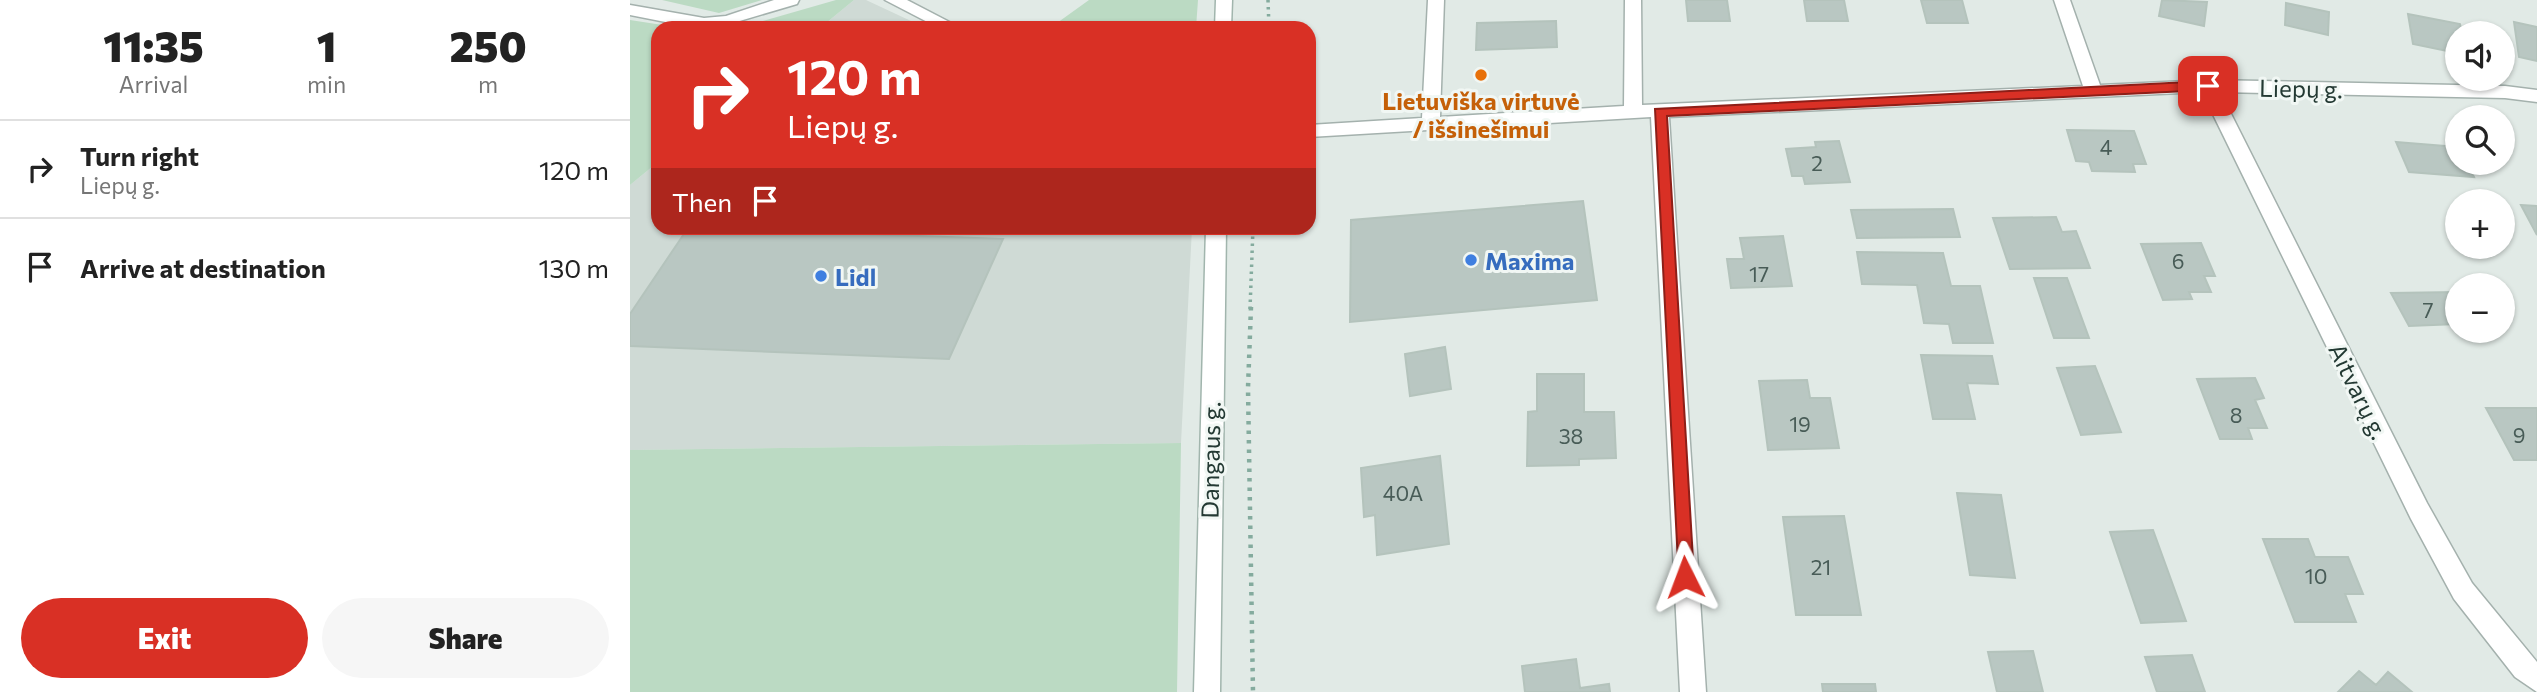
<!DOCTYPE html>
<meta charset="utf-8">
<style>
:root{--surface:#fff;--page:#f6f6f6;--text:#222;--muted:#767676;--line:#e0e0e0;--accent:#d93025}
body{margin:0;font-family:Commissioner,sans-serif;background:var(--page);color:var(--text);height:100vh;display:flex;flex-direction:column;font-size:26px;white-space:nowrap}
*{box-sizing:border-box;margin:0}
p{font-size:23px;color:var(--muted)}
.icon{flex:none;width:38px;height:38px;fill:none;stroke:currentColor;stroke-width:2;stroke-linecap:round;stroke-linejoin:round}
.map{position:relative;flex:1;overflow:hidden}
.sheet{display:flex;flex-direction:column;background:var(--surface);width:630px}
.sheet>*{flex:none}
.banner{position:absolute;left:21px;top:21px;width:665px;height:214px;border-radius:21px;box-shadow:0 2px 5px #0004;background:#d93025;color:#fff;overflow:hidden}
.tools{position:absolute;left:1815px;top:21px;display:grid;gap:14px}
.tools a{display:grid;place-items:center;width:70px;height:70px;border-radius:50%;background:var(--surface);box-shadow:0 2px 5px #0004;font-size:35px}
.pin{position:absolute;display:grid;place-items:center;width:60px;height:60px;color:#fff;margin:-30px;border-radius:14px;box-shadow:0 4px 10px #0006}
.me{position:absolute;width:77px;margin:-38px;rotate:357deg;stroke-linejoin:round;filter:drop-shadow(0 0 5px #0008)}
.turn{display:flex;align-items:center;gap:24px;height:147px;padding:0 21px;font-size:32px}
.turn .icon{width:91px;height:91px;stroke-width:2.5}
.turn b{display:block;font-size:49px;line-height:60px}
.then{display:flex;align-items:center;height:66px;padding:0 21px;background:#0003;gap:14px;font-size:26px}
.eta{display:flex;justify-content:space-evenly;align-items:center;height:119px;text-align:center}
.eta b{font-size:42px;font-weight:800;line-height:49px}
.primary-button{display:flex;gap:14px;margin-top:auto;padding:14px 21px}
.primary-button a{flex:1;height:80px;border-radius:42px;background:var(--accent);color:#fff;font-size:28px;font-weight:800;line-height:80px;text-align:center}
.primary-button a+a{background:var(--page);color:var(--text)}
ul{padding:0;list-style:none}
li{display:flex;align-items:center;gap:21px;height:98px;padding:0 21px;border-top:2px solid var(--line)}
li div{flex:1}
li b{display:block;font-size:26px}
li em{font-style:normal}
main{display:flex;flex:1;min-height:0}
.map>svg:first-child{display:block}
</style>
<main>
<section class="sheet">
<div class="eta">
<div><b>11:35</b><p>Arrival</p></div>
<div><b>1</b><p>min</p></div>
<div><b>250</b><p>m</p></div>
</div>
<ul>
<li><svg class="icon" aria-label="right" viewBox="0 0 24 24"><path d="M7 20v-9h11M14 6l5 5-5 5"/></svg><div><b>Turn right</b><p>Liepų g.</p></div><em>120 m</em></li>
<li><svg class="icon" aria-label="arrive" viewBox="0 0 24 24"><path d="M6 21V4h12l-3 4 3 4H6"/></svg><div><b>Arrive at destination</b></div><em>130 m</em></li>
</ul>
<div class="primary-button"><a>Exit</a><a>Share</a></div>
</section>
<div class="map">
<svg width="1907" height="692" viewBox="0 0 1907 692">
<rect width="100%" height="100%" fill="#e1eae6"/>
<path fill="#cfdad5" d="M224,0H236L296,28H190Z
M28,162V228H562L551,443L0,450V185Z"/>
<path fill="#bbdac3" d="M32,0H132L89,13Z
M206,0H224L190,28H109Z
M459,0H568L566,28H420Z
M0,20L52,28H28V162L0,185Z
M551,443L547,692H0V450Z"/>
<path fill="#b9c7c2" stroke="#b4c3bc" stroke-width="2" d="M1056,0H1097L1100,21H1058Z
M1174,0H1214L1218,21H1177Z
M1291,0H1332L1338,23H1297Z
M1532,0L1577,2L1574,26L1529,16Z
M1656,3L1699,12L1698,35L1655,25Z
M1778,14L1830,24L1832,33H1827V53L1783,44Z
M926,21L927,47L846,50L847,23Z
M1884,22L1907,27V61L1889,57Z
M1437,130L1504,131L1516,164H1503L1505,172L1462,171L1459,162L1446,161Z
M1209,141L1220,182L1175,184L1173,176H1162L1156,149L1186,147L1185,142Z
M1766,142L1827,147V163H1837L1844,177L1779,172Z
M953,201L967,300L720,322L721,220Z
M1891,205L1907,206V235Z
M1323,209L1330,237L1227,238L1221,210Z
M1426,217L1432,232L1446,231L1460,268L1380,269L1363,218Z
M58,228L373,239L319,359L0,346V314Z
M1153,236L1162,286L1101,288L1097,259H1114L1110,238Z
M1571,243L1585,276H1574L1581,292H1559L1562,299L1533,300L1511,244Z
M1227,252L1313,253L1321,286H1350L1363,343H1323L1319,324L1294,323L1287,285L1232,284Z
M1404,278H1437L1459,338H1424Z
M1827,292V324L1779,326L1761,293Z
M815,347L821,389L780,396L775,354Z
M1291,355L1362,356L1368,384L1337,383L1345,419H1303Z
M1465,366L1491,432L1451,435L1427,368Z
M907,374H954V412H984L986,458L949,459V465L897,466L898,412L907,411Z
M1625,378L1634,398L1625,400L1637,428H1618L1622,439H1590L1567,379Z
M1177,380L1180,398H1200L1209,448L1138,450L1129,381Z
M1856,408H1907V460H1884Z
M810,456L819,544L747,555L745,515L734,517L731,468Z
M1327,493L1371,495L1385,578L1340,575Z
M1214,516L1231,615H1166L1153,517Z
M1523,530L1556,621L1511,623L1480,532Z
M1633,539H1678L1685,557H1718L1733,594H1715L1726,622H1665Z
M1403,651L1413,692H1367L1358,652Z
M1562,655L1575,692H1527L1515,657Z
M946,659L950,688L979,684L980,692H895L892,666Z
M1729,671L1746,685L1758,672L1782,692H1708Z
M1192,684H1245L1246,692H1193Z"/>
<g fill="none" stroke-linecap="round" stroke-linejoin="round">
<g stroke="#a4b1ad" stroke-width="3">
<path id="street" d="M144,0H169L167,4L86,28H66L0,15V5L74,18L96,16Z
M255,0H277L331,28H309Z
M798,0H814L810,117L994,106L995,0H1011L1012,105L1453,86L1424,0H1440L1470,85L1578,80L1875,86L1907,90V102L1875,98L1590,92L1797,503L1842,583L1907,662V692L1885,677L1824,599L1781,519L1572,92L1039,117L1076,692H1050L1021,117L679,137V125L792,118Z"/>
</g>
<g stroke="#a1b5ad" stroke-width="3">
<path id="secondary" d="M586,0H602L601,28H585Z
M576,228H596L590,692H564Z"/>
</g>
<path stroke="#84ab9e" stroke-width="3.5" stroke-dasharray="2.5 4.5" stroke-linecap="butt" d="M638,0L639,28
M620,309L623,228"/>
<path stroke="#84ab9e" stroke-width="4.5" stroke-dasharray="3.5 6" stroke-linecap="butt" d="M621,307L618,388L623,692"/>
<use href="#street" fill="#fff" fill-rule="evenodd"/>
<use href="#secondary" fill="#fff" fill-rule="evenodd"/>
</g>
<path fill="#d93025" stroke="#8d1f18" stroke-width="2" d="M1578,81L1585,86L1578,90L1037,116L1064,577L1062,583L1055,586L1049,583L1025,109Z"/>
<circle fill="#e8710a" stroke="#f1f7f4" stroke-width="2.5" cx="851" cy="75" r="7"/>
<g fill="#3f7fe0" stroke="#f1f7f4" stroke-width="2.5">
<circle cx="841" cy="260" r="7"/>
<circle cx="191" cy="276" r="7"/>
</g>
<g text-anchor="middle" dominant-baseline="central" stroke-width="6" stroke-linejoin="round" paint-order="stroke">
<g font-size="21" fill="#485c57">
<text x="1476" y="146">4</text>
<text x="1187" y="162">2</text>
<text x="1548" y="260">6</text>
<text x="1129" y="273">17</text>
<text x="1798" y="309">7</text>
<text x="1606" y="414">8</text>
<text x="1170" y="423">19</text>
<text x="1889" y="434">9</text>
<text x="941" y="435">38</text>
<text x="773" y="492">40A</text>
<text x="1191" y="566">21</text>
<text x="1686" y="575">10</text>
</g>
<g font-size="24" fill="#233933" stroke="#f1f7f4">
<text transform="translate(1671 88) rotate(1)">Liepų g.</text>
<text transform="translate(1729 391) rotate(64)">Aitvarų g.</text>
<text transform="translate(580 460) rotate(-89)">Dangaus g.</text>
</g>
<g font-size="24" font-weight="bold" fill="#c56008" stroke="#f1f7f4">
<text x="851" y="100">Lietuviška virtuvė<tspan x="851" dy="28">/ išsinešimui</tspan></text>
</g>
<g font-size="24" font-weight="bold" fill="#366cbe" stroke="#f1f7f4" text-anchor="start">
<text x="855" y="260">Maxima</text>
<text x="205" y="276">Lidl</text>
</g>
</g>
</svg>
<div class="tools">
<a><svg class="icon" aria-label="sound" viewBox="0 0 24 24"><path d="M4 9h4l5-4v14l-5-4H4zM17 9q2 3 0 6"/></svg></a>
<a><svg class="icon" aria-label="search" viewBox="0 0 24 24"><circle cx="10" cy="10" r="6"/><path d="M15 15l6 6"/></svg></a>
<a>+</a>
<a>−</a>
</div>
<div class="pin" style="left:1578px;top:86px;background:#d93025"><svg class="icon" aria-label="arrive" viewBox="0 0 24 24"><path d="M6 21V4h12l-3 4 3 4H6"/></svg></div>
<svg class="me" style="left:1055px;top:577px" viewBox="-20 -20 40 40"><path d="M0-17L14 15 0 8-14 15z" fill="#d93025" stroke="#fff" stroke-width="4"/></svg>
<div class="banner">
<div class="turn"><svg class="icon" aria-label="right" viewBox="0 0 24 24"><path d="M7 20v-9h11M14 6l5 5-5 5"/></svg><div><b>120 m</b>Liepų g.</div></div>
<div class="then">Then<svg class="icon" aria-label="arrive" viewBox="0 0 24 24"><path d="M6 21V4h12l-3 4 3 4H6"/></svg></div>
</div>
</div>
</main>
